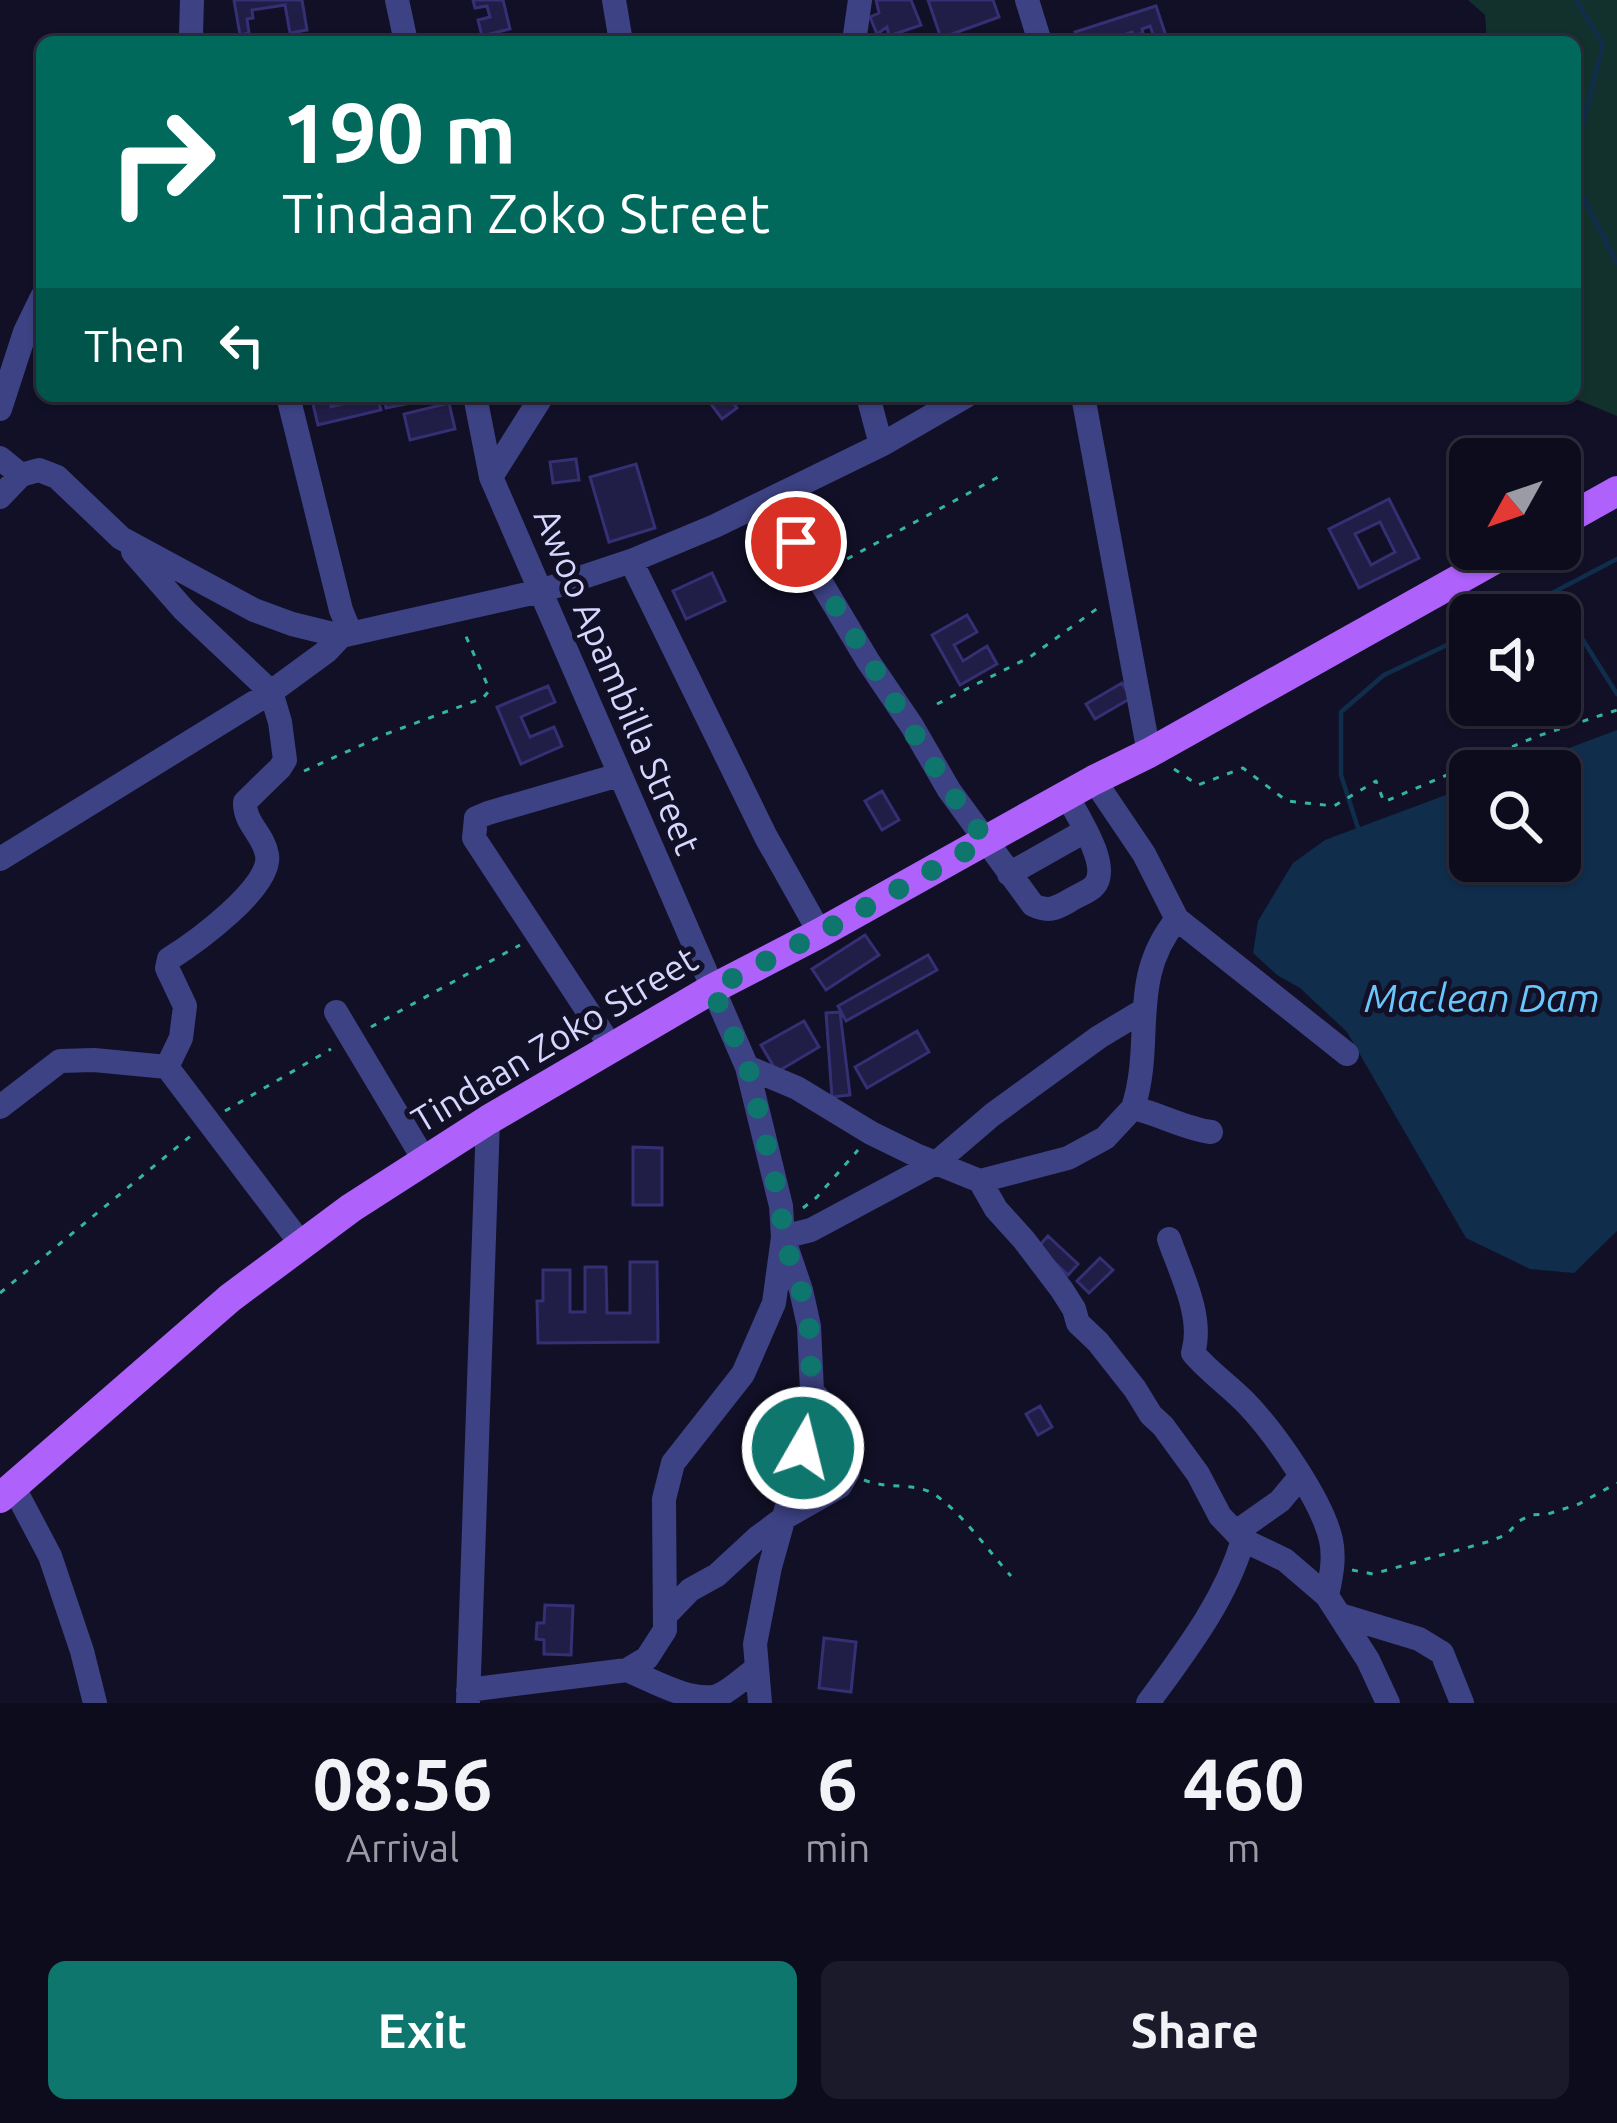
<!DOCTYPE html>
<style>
:root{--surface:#0d0c1d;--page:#1b1a2a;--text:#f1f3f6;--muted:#9a9ba4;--line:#2d2c3b;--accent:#0f766e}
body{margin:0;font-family:Ubuntu,sans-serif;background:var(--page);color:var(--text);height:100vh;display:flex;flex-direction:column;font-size:45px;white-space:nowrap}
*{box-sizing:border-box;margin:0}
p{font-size:39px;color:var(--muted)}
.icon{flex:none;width:66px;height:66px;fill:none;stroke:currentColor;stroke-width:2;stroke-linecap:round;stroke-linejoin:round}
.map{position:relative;height:1703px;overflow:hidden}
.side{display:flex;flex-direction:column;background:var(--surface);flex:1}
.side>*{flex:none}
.banner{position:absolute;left:36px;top:36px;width:1545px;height:366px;border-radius:18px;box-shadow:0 3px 9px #0004,0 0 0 3px var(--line);background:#00695c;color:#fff;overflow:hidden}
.needle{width:78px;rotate:230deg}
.buttons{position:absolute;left:1449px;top:438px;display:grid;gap:24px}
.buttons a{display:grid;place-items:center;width:132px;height:132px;border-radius:18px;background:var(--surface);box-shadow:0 3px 9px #0004,0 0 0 3px var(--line);font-size:60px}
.pin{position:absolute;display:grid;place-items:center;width:102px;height:102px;color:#fff;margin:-51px;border:6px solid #fff;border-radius:50%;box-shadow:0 3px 12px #0007}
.me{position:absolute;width:132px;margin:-66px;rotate:8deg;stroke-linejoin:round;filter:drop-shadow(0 0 9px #0008)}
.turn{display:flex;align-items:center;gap:42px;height:252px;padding:0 48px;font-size:54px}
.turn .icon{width:156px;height:156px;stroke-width:2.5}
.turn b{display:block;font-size:84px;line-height:102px}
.then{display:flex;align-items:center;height:114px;padding:0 48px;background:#0003;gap:24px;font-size:45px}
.eta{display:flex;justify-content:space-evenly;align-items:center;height:204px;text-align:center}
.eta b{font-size:72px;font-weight:700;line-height:84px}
.action{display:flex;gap:24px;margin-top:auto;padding:24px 48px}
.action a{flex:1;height:138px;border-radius:18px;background:var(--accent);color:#fff;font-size:48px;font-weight:700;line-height:138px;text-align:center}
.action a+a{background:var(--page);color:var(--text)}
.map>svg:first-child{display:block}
</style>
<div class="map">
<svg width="1617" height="1703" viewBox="0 0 1617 1703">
<rect width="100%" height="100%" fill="#111027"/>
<path fill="#13312c" d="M1468,0H1617V416L1569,396H1575V42H1487L1485,15Z"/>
<path fill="#102d4b" d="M1617,730V1231L1574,1273L1530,1269L1466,1238L1347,1032L1300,988L1277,975L1253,953L1258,921L1293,863L1325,840L1470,786V861H1560V771H1508Z"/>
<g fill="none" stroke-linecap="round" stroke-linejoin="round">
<path stroke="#102d4b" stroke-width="4.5" d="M1575,154L1603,45L1576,0
M1575,181L1617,263
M1554,594L1617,694
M1510,615L1617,559
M1358,828L1341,775V712L1384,675L1470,634"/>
</g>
<path fill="#201d47" stroke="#352f73" stroke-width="3" fill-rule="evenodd" d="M234,0H302L307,30L290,33L285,5L252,10L253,18L247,19L249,33L240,35Z
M473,0H503L510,29L482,36L478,20L490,17L487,6L475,8Z
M876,0H911L921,25L889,36L887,27L877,34L870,17L879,13Z
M928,0H993L999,17L941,38Z
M1156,6L1168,42H1156L1150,26L1142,29L1143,33L1134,36L1132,32L1101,42H1078L1075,32Z
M311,396H328L331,407L365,398L364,396H377L381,410L318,425Z
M384,396H435L436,398L386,408Z
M705,396H728L737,408L722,419Z
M449,403L455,429L410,440L404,414Z
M576,459L579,480L553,483L550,462Z
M636,464L655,528L609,542L590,477Z
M1389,499L1419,558L1359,588L1329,529ZM1380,522L1395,552L1371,565L1355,534Z
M712,573L725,601L686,619L673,591Z
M967,615L977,632L954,645L963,661L987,646L997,664L960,685L932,635Z
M1122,683L1131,698L1095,719L1086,704Z
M548,686L555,702L521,717L530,737L554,727L562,746L521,764L497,707Z
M882,791L899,820L882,830L865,801Z
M865,935L879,955L826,990L812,969Z
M928,955L937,970L846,1021L838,1006Z
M840,1012L850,1095L832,1097L826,1013Z
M804,1021L819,1047L777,1072L761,1045Z
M917,1031L929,1052L867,1088L855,1067Z
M633,1147L662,1148V1205H633Z
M1048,1236L1078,1264L1068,1275L1038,1247Z
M1100,1258L1113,1270L1089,1293L1077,1281Z
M630,1262H657L658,1342L538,1343L537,1301H543V1270H570V1312H585V1267H606L607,1313H630Z
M1040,1406L1052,1427L1038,1435L1026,1414Z
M545,1605L573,1606L571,1655L544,1654V1640L536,1639L537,1623H544Z
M824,1638L856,1642L851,1692L819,1688Z"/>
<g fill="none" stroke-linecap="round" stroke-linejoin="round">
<path stroke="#33b69f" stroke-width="3" stroke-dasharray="6 9" stroke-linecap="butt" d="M834,566L1002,475
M937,704L1030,657L1102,605
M1174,769L1198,785L1243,768L1287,801L1334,806L1376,781L1384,802L1535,737L1617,710
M304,771L386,734L483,698L488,692L487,684L464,632
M371,1027L520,945
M225,1111L331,1049
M803,1208L817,1197L858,1150
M0,1293L193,1134
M864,1480C885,1489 911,1483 930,1492C956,1505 991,1554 1011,1576
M1352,1570L1373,1574L1487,1542L1506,1535L1519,1521L1531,1515L1548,1514L1579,1504L1617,1483"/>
<path stroke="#3d4284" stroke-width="24" d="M192,0L191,34L194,42
M397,0L406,42
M614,0L621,42
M1027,0L1040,42
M854,42L860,0
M288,396L341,610L350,632
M868,396L881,445
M1083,396L1149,753
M0,409L25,332L42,297
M0,458L21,475
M491,477L542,396
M0,497L21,475L39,470L57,477L121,538L254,610L292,624L341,636L541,591L631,561L715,526L881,445L966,396
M771,499L868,661L912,726L949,790L1033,905C1048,912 1055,909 1069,901C1076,896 1089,892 1094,886C1112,867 1077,815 1067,796
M133,552L184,610L271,692L280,722L285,760L280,768L245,802C244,823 264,835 267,855C273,887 193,944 169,959L167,968L185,1006L181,1038L167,1067
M631,561L766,837L820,933
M1094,780L1144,854L1177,919L1347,1054
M0,859L271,692L327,651L341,636
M1009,874L1085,831
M336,1012L425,1161
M612,1048L474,838L476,818L488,813L619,775
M747,1067L797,1088L871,1133L916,1155L980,1181L1068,1158L1105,1138L1133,1108C1160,1114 1183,1128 1211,1132
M0,1107L60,1061L94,1060L167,1067L302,1245
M1133,1108C1155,1039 1127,980 1177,919
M980,1181L996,1209L1024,1240L1062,1290L1074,1309L1078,1323L1098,1342L1135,1389L1151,1415L1163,1426L1198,1474L1220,1516L1243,1540L1285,1560L1327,1596L1368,1660L1388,1703
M1169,1239C1181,1274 1204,1317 1193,1353C1210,1373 1231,1387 1248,1405C1276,1435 1322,1500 1331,1540C1335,1559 1331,1577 1327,1596
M13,1486L50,1556L82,1651L95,1703
M1236,1532L1280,1501L1300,1477
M1340,1615L1419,1639L1442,1653L1462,1703
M665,1616L690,1590L717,1575L757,1538L784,1518L840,1486L848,1472L827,1408L812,1391
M627,1670C652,1680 690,1703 717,1696C731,1691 744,1677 756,1669
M468,1690L627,1670L647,1658L665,1630L664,1499L673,1463L743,1374L774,1303L783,1237L781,1206L747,1067L491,477L475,396
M468,1703L488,1120
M760,1703L755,1644L770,1567L813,1413L809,1326L801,1290L783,1237L811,1230L936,1163L992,1115L1099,1037L1144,1010
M1148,1703C1185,1652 1225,1601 1243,1540"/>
<path stroke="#af61fb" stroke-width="30" d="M1560,523L1617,491
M0,1498L230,1298L351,1208L488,1120L712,989L820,933L1094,780L1149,753L1513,549"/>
</g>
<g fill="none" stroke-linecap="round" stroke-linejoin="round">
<path stroke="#0f766e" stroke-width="21" stroke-dasharray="0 37.8" d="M796,542L949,790L986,840L820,933L712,989L748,1067L781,1206L783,1237L801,1290L809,1326L813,1413L803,1448"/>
</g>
<g text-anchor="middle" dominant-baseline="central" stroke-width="10" stroke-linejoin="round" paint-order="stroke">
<g font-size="36" fill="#d7d7fe" stroke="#111027">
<text transform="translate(618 681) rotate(67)">Awoo Apambilla Street</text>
<text transform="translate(554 1039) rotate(-31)">Tindaan Zoko Street</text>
</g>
<g font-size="39" font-style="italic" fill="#68c8fb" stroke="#111027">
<text x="1482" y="997">Maclean Dam</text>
</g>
</g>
</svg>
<div class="buttons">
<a><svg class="needle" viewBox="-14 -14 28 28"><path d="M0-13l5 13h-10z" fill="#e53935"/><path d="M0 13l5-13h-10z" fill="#9a9ba4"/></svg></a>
<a><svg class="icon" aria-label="sound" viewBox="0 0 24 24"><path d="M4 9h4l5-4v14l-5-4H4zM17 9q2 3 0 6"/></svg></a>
<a><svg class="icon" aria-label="search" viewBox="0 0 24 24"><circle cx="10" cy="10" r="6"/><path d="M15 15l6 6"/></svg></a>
</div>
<div class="pin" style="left:796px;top:542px;background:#d93025"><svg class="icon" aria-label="arrive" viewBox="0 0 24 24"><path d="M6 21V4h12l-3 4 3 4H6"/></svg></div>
<svg class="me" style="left:803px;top:1448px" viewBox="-20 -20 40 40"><circle r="17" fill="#0f766e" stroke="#fff" stroke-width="3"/><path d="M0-11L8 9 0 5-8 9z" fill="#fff"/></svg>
<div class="banner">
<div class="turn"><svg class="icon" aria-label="right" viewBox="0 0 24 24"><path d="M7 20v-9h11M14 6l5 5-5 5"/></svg><div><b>190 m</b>Tindaan Zoko Street</div></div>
<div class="then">Then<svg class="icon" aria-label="left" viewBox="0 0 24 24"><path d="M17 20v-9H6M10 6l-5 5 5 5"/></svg></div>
</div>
</div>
<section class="side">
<div class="eta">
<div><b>08:56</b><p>Arrival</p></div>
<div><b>6</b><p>min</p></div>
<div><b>460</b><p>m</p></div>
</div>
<div class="action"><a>Exit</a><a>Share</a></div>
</section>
